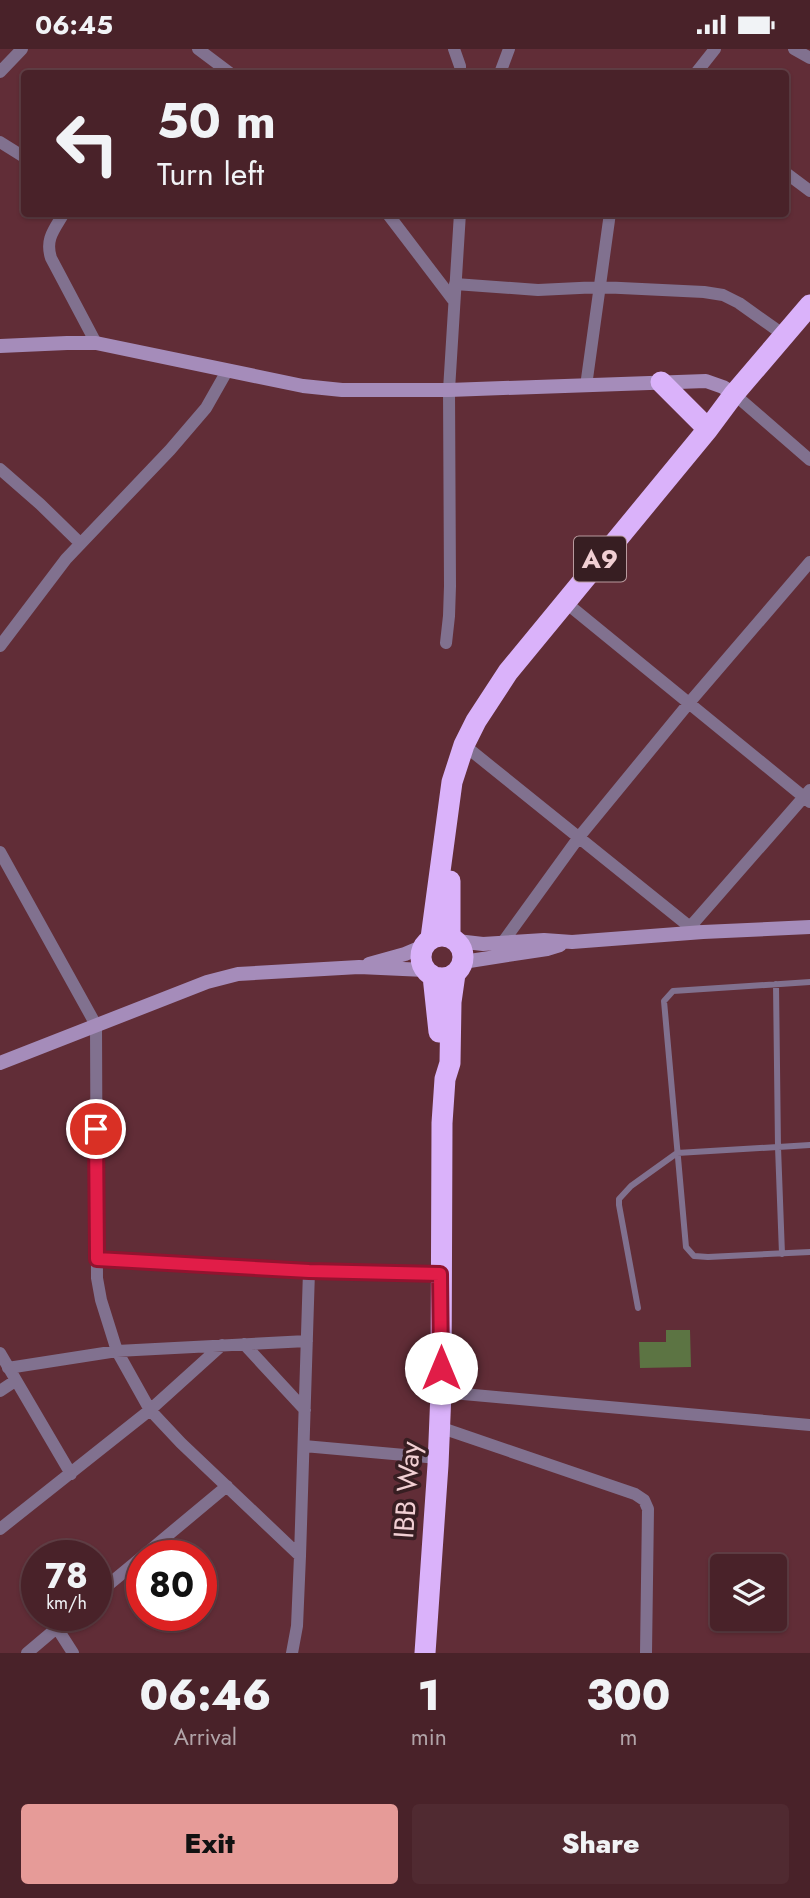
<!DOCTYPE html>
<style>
:root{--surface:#492229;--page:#502a31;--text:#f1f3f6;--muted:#b1a4a8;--line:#613f46;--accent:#e69b98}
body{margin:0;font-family:Jost,sans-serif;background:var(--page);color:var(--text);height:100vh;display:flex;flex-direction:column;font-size:26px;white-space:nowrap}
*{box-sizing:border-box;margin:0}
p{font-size:23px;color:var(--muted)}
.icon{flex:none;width:38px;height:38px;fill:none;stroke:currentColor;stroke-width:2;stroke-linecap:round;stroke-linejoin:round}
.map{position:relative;height:1604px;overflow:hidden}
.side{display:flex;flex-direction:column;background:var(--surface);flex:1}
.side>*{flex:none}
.guide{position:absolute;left:21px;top:21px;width:768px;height:147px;border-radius:7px;box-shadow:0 2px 5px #0004,0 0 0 2px var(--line);background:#492229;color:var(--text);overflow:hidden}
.fabs{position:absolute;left:710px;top:1505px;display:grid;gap:14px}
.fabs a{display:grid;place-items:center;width:77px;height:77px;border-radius:7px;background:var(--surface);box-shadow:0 2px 5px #0004,0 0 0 2px var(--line);font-size:35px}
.speed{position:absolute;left:21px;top:1491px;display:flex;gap:14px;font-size:35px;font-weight:700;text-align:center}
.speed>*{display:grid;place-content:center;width:91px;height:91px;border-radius:50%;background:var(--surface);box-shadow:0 2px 5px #0004,0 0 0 2px var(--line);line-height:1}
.speed small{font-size:18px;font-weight:400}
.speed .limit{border:10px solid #d22;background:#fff;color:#111}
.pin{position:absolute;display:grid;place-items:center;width:60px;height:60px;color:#fff;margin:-30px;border:4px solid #fff;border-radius:50%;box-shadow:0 2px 7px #0007}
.me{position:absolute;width:77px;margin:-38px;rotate:0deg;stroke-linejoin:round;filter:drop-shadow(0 0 5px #0008)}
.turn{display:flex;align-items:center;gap:24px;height:147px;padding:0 21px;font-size:32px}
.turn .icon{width:91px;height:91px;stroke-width:2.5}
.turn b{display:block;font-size:49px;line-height:60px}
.eta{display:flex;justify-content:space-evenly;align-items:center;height:119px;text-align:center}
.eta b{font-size:42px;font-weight:800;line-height:49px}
.button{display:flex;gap:14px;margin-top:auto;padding:14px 21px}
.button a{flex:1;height:80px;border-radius:7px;background:var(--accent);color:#111;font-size:28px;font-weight:800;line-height:80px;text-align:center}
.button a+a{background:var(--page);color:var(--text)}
.status{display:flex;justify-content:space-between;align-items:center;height:49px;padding:0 35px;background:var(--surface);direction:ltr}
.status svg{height:19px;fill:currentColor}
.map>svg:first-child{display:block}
</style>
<div class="status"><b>06:45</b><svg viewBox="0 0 49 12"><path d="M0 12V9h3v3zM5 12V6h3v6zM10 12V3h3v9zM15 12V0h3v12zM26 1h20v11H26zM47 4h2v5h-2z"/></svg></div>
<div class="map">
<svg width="810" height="1604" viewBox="0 0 810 1604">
<rect width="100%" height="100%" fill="#612d37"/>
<path fill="#5c7443" d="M666,1281H690L691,1318L640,1319L639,1293H666Z"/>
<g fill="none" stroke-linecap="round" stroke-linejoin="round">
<path stroke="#81718f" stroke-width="6" d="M810,933L673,942L664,952L686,1198L694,1207L708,1208L810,1203
M776,935L778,1098L782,1205
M638,1259L619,1156V1150L631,1137L677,1104L810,1096"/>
<path stroke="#81718f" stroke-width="12" d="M198,0L230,24
M454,0L460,17V24
M794,0L810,9
M0,23L22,0
M500,24L509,0
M696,24L715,0
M0,93L24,108
M786,124L810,142
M64,164C54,181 45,190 51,209L96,294
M387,164L454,252
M455,235L538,241L600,238L704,243L723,246L739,254L784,286
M586,337L610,164
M734,345L810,411
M0,420L40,455L80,494
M565,553L810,753
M446,594L449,567L450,537L449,341L460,164
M0,597L66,510L170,401L206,359L227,322
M464,696L690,878
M0,803L96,976L97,1229L101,1251L117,1302L150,1361L181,1394L300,1507
M696,880L690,878L810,741
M503,893L579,788L689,654L810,513
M97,1210L309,1222L441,1225
M244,1295L305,1361
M0,1304L71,1425
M8,1319L117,1302L307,1292
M0,1342L15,1332
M441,1343L810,1376
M439,1378L635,1445L644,1451L648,1460L646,1604
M304,1397L438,1409
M0,1480L150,1361L222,1296
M143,1507L227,1437
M96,1546L142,1508
M57,1579L73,1604
M27,1604L72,1566
M292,1604L297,1577L300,1507L309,1222"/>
<path stroke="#a58cba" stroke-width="14" d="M0,297L67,294H96L303,337L342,341H449L706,332L723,338L734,345
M457,892L483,895L544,891L572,893L703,883L810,878
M463,913L547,900L560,896
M369,915L405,905L424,897
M0,1014L207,933L238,925L359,918L425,921"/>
<path stroke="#dab2fa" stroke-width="21" d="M661,333L708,380
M421 908a21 21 0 1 1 42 0a21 21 0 1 1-42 0Z
M450,888V832
M431,889L452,733L464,696L476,672L508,623L708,380L734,345L810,256
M433,927L439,983
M425,1604L438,1416L441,1343L442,1074L445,1030L450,1014L451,953L455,925"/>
</g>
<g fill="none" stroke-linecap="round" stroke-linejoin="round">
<g stroke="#92132f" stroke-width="18">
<path id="route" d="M96,1080L97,1210L309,1222L440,1225L441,1319"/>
</g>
<use href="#route" stroke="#e11d48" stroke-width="12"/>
</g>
<g text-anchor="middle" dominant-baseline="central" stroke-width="7" stroke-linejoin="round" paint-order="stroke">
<rect fill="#371e22" stroke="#b99a9e" stroke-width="2" x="574" y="487.5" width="52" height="45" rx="5"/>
<g font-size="26" font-weight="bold" fill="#f1cfd3">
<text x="600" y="510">A9</text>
</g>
<g font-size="28" fill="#f1cfd3" stroke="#371e22">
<text transform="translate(407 1441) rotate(-86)">IBB Way</text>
</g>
</g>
</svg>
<div class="fabs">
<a><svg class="icon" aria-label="layers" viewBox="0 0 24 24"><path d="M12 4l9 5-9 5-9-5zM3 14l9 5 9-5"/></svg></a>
</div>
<div class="speed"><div>78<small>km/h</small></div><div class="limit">80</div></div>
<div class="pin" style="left:96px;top:1080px;background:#d93025"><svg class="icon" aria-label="arrive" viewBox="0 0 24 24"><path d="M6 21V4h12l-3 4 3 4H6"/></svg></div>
<svg class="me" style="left:441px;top:1319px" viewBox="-20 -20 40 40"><circle r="19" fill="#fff"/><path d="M0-13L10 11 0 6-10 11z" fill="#e11d48"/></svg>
<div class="guide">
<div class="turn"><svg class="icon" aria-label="left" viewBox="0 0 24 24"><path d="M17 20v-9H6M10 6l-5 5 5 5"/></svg><div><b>50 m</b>Turn left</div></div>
</div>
</div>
<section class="side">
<div class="eta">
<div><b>06:46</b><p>Arrival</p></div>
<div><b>1</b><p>min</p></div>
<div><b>300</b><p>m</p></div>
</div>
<div class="button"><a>Exit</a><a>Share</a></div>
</section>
